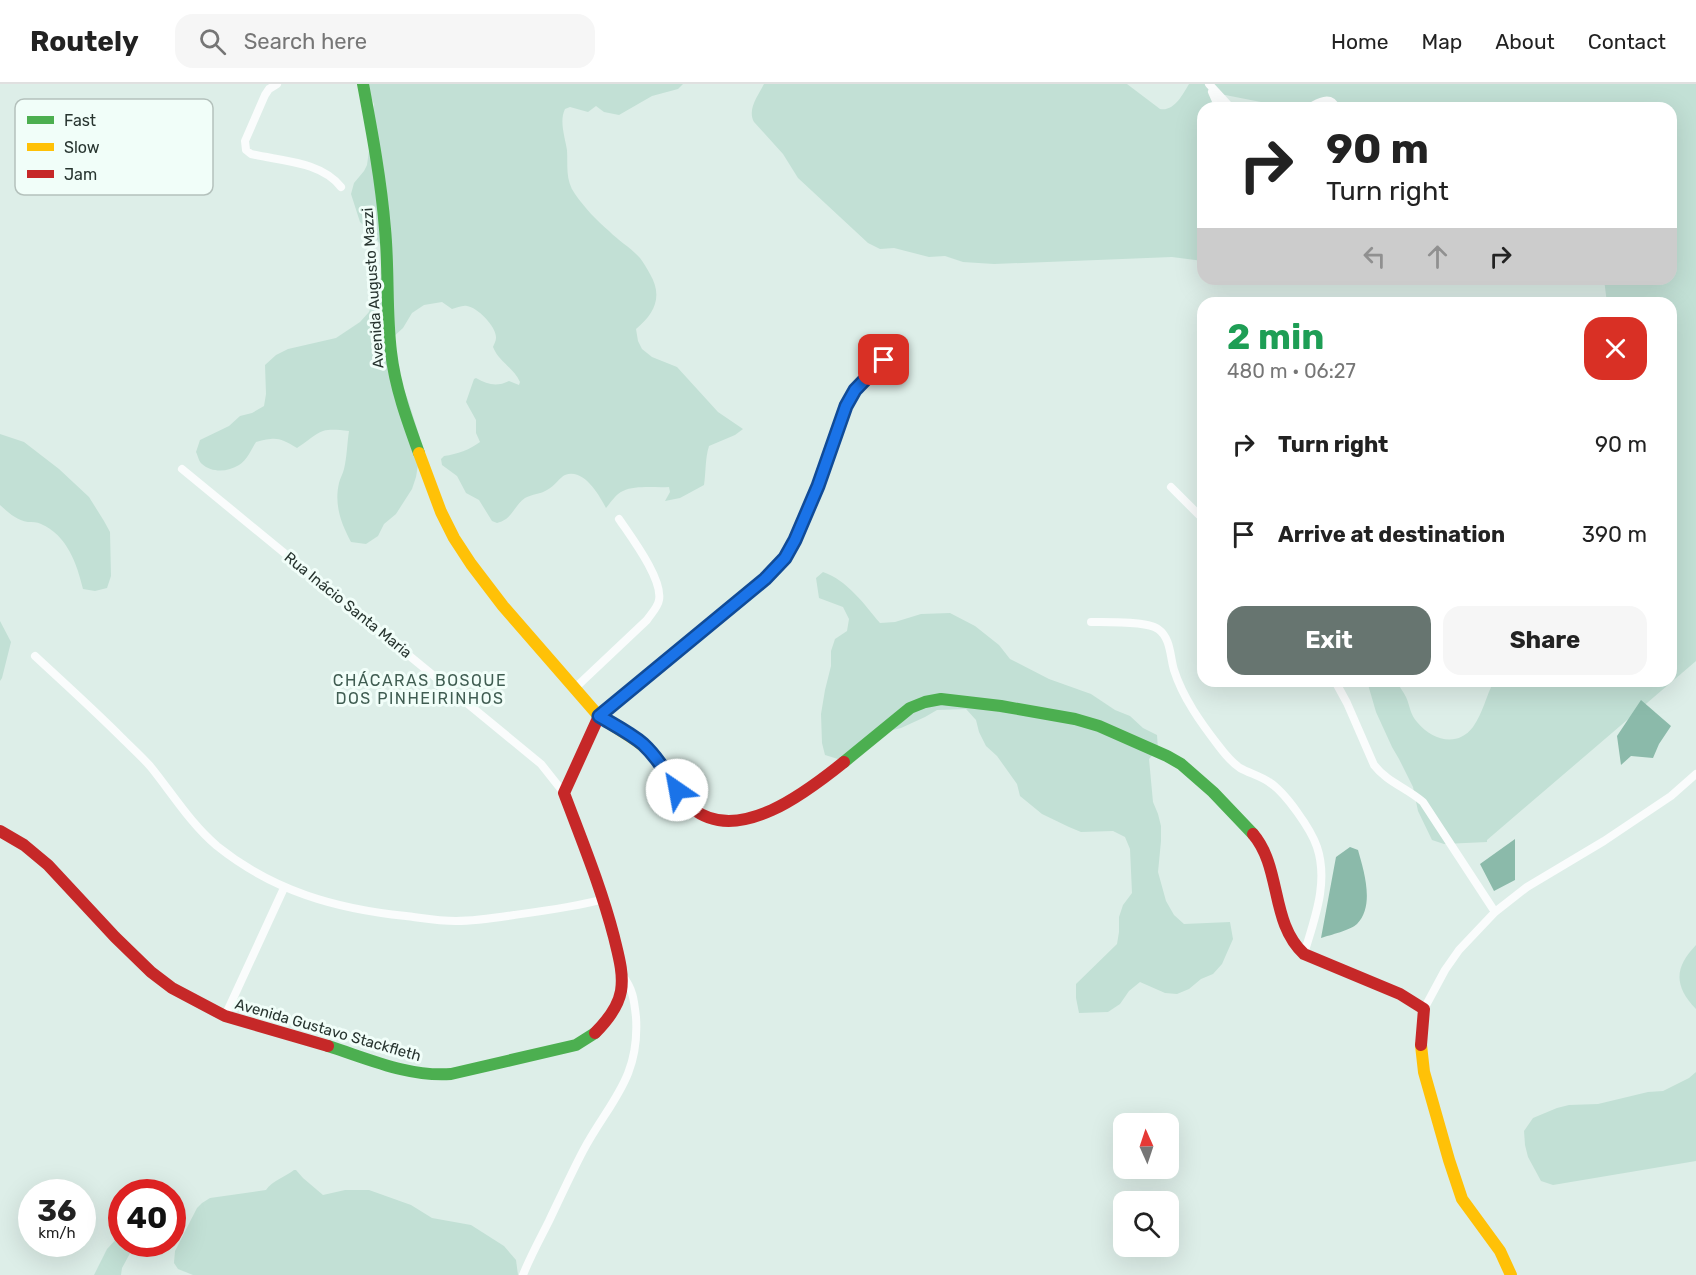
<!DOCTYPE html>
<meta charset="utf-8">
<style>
:root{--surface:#fff;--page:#f6f6f6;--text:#222;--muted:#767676;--line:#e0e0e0;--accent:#677570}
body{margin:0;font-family:Rubik,sans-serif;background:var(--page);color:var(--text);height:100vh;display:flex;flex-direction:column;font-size:22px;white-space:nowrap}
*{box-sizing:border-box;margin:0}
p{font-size:20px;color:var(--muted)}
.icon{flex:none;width:33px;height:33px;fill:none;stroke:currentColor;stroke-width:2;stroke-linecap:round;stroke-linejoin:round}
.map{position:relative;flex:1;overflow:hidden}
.drawer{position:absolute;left:1197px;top:213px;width:480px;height:390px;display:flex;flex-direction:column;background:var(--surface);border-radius:18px;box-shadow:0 6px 24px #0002}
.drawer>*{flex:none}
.hud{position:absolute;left:1197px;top:18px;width:480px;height:183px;border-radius:18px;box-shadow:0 6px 24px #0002;background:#fff;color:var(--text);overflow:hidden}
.needle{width:39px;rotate:357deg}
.fabs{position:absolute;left:1113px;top:1029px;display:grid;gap:12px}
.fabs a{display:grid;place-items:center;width:66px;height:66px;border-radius:12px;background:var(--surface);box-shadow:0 6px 24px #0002;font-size:30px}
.speed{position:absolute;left:18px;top:1095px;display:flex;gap:12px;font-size:30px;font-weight:700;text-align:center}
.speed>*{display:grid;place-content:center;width:78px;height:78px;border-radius:50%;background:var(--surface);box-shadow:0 6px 24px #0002;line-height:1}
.speed small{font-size:15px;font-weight:400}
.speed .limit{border:9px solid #d22;background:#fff;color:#111}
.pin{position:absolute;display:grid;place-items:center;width:51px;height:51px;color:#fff;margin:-26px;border-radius:12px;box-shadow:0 3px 9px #0006}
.me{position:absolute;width:66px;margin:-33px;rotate:327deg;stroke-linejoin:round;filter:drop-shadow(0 0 4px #0008)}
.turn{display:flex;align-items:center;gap:21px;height:126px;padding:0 30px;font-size:27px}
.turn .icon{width:78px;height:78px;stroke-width:2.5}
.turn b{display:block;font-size:42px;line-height:51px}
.lanes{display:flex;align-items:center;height:57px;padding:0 30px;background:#0003;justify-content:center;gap:30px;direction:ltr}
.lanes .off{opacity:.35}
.round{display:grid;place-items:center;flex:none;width:63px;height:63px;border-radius:18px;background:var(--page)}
.head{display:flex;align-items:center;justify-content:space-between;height:102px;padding:0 30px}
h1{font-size:36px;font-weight:700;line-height:45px;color:#1e9e55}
.button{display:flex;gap:12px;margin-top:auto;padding:12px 30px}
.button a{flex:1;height:69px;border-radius:18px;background:var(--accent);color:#fff;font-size:24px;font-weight:700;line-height:69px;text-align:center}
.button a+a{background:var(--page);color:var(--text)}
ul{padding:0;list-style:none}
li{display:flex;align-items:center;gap:18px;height:90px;padding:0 30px}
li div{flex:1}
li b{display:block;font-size:22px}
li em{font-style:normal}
header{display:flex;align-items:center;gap:36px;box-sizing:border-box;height:84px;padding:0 30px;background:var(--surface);border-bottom:2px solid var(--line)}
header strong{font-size:28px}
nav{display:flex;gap:33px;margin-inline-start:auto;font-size:21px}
.search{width:420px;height:54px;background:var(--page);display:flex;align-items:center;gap:15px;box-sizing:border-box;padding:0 21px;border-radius:18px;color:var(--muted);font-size:22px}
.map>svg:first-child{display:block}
</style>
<header>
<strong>Routely</strong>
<div class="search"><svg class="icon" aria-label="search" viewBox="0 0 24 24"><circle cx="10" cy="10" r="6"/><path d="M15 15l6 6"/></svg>Search here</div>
<nav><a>Home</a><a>Map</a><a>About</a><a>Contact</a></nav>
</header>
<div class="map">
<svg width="1696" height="1191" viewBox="0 0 1696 1191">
<rect width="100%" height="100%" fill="#ddeee8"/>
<path fill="#c2e0d5" d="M365,0H683L678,5L652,12L619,31L604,28L596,22L588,28L570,23L565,25C559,37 565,53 567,66C568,81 565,96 575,110C584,123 597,137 609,147C619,157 631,164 640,174C644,179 647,185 650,190C663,212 655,229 636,245L638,257L642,265L652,273L677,283L718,328L743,345L735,351L709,362C705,375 706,387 704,401L680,414L665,417L670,408L669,403C655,404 636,401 623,407C616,410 611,418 606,424C599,411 584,384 565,391C560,393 555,402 547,406C541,410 532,410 525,414C517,419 513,430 506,435C503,437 500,438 497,439L492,437L479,416L466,409L457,392L442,381L441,375L444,372C458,370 469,366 480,358L476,349V336L466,318L474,295L476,294C488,301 497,303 509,297L519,301L520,298C513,283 499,278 493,263C494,260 496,257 496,254C497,243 477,223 467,222C462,221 457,224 452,225L442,218L424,221L412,229L403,244L392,254L398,292L408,316L420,354V369L416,393L412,405L396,430L384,440L378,452L366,460L351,458C341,439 334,421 339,399C340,394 343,390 344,385C347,373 347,360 349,347C318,343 321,348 297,364C279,353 276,353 256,358C251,366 247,376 239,381C228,388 212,389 202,380C199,378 198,372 196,368L200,356L229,342L240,332L252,329L264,322L266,310L265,281L276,271L288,265L336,254L360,238L369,228L382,191L381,189L384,174L381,162L375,152L360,138L351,110L354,99L364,87L367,81L371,52L374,20Z
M764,0H1127L1160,25C1174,28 1183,10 1189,0H1696V577L1487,756V758L1444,760L1432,756L1418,727L1413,703L1399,675L1392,663L1376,628L1367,597H1396C1399,602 1403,607 1406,613C1410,622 1410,630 1417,638C1432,656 1457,664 1473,643C1483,629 1486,612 1494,597H1671V219H1607L1604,195H1671V24H1392L1390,20L1383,18L1367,24H1277L1266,19L1220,10V24H1203V177L1172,173L994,180L963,178L945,172L929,173L894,164L880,165L868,159L798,94L783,70L754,38C747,25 758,12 764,0Z
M0,350L24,358L59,385L89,413L104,437L110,448L111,492L107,504L95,507L83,505C77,480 67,451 41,440C37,438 32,438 28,438C16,436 9,429 0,421Z
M823,488C847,496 864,520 880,539L895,538L921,530L950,529L975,542L999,561L1010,575L1049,595L1091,610L1115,626L1130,632L1143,644L1157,651L1158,665L1149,675L1153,718L1158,730L1161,742V757L1158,788L1166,817L1174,831L1184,840L1230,838L1233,855L1222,880L1213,890L1201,895L1189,905L1177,910L1165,909L1140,898L1129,907L1120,920L1108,928L1079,929L1076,914V900L1117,860L1119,848V833L1123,821L1132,809L1130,765L1125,753L1113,747L1081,748L1069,743L1042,730L1020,712L1017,700L997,672L986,662L979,648L976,636L966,625L937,626L925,633L901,644L889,647L838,675L825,671L822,659L821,630L825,606L831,582V567L835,555L847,547L849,535L843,523L819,514L816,494Z
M0,537L11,558L2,594L0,597Z
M1696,861V925C1673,901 1675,883 1696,861Z
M1696,988V1077L1553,1101L1541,1097L1528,1073L1525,1061L1524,1047L1533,1034L1557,1024L1569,1021L1598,1020L1648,1008L1663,1007L1689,994Z
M294,1086H296L303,1094L323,1111L345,1106H369L411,1121L432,1134L471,1141L504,1162L516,1176L518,1191H193L178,1185L174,1179L175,1167L197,1124L202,1119L210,1114L266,1106C272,1097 285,1093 294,1086Z
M121,1150L122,1160H135L122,1184L121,1191H94L107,1165Z"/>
<path fill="#8bbaaa" d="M1641,616L1671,642L1659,660L1653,674L1631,672L1621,681L1617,652Z
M1515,755V796L1494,807L1480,780Z
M1350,763L1358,766C1364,787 1375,822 1357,840C1351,846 1330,851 1321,854L1336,773Z"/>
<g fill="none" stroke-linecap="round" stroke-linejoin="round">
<path stroke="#fafcfc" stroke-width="8" d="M277,0L269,5L265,11L245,57L246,66L251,70C280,77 321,77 341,103
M1209,0L1231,24
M1212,8L1219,24
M1309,24C1318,18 1331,11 1336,24
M182,385L541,680L564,709
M1171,403L1203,435
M1091,538C1107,538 1147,537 1158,545C1171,554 1170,573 1174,586C1183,614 1201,639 1218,661C1224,669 1231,678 1240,684C1249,689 1260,692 1269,698C1285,708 1311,745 1317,763C1329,799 1314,836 1304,870
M35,572C64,599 93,625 121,653C131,663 141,672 150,682C172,709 190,739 217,762C273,807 336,825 406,832C422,834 439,837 456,837C475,837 495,834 514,831C544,827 575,823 604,815
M1335,597L1347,619L1374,681C1387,698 1407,704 1423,718L1495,828
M575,604L647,536C651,530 658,523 659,516C663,495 631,453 619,435
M599,632L737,519L779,482L795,456L818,402L846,322L856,306L870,288L898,263
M1424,925L1445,886L1459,866L1495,828L1527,803L1604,757L1671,712L1696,690
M225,932L284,804
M523,1191C530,1173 540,1155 549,1137C560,1114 571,1090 583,1067C609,1018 640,995 636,933C634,915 633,905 622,891"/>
<path stroke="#4caf50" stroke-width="12" d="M363,0C372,48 381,96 385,145C389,186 386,227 391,268C395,303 407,336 419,369
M844,678L910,624L925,618L941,615L1001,622L1075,635L1099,642L1167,672L1181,680L1213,708L1253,750
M328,962C369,975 408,993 451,990L576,961L595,949"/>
<path stroke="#ffc107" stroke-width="12" d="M419,369L441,428L454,454L471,480L503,522L597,630C614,645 634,652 650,668
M1421,961L1424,988L1449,1076L1462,1115L1500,1167L1511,1191"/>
<path stroke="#c62828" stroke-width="12" d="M650,668C666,685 674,709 692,724C738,762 808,707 844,678
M0,747L24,761L48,781L115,853L151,888L172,904L225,932L328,962
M1253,750C1282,784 1270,839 1304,870L1400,910L1424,925L1421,961
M595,949C606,938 618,924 621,907C624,889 618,870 614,853C601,803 582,757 564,709L599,632"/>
</g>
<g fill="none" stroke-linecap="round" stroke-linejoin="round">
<g stroke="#114b97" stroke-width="15">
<path id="route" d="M677,706C667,690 657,673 643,660C630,649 614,641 599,632L765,495L785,474L795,456L818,402L846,322L855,306L884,276"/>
</g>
<use href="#route" stroke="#1a73e8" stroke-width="10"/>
</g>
<g text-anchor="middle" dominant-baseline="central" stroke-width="6" stroke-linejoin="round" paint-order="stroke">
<g font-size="15" fill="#27342f" stroke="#f1fef9">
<text transform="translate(373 204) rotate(-94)">Avenida Augusto Mazzi</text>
<text transform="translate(348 521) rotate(39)">Rua Inácio Santa Maria</text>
<text transform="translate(328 946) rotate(16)">Avenida Gustavo Stackfleth</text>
</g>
<g font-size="16" letter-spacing="1.5" fill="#405d52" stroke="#f1fef9">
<text x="420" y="596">CHÁCARAS BOSQUE<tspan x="420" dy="18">DOS PINHEIRINHOS</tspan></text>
</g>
</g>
<rect x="15" y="15" width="198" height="96" rx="9" fill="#f1fef9" stroke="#b4c1bc" stroke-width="1.5"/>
<rect x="27" y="32" width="27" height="8" fill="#4caf50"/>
<rect x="27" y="59" width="27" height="8" fill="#ffc107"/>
<rect x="27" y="86" width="27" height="8" fill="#c62828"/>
<g font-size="16" fill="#27342f">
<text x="64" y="42">Fast</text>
<text x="64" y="69">Slow</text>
<text x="64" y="96">Jam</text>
</g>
</svg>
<div class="fabs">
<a><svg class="needle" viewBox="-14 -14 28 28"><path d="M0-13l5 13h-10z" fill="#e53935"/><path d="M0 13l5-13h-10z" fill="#767676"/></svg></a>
<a><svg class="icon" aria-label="search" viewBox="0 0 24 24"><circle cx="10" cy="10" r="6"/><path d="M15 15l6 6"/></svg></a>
</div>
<div class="speed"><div>36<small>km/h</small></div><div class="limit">40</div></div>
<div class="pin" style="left:884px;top:276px;background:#d93025"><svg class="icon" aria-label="arrive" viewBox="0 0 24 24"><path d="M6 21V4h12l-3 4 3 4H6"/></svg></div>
<svg class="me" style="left:677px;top:706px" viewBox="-20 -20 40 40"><circle r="19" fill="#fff"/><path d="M0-13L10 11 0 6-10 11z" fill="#1a73e8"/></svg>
<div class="hud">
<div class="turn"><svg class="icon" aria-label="right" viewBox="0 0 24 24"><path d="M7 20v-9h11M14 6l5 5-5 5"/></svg><div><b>90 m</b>Turn right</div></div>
<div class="lanes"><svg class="icon off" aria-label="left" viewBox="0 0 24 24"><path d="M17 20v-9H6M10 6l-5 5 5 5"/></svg><svg class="icon off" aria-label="ahead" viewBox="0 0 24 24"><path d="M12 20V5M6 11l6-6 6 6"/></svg><svg class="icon" aria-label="right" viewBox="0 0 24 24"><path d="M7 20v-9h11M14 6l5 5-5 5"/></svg></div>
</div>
<section class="drawer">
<div class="head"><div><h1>2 min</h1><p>480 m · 06:27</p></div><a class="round" style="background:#d93025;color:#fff"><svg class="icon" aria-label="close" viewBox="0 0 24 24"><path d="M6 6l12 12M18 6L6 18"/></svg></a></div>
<ul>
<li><svg class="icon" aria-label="right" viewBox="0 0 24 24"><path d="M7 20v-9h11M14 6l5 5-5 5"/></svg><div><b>Turn right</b></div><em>90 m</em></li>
<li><svg class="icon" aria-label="arrive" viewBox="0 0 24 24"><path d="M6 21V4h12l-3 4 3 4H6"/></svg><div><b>Arrive at destination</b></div><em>390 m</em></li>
</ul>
<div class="button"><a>Exit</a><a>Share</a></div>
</section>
</div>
